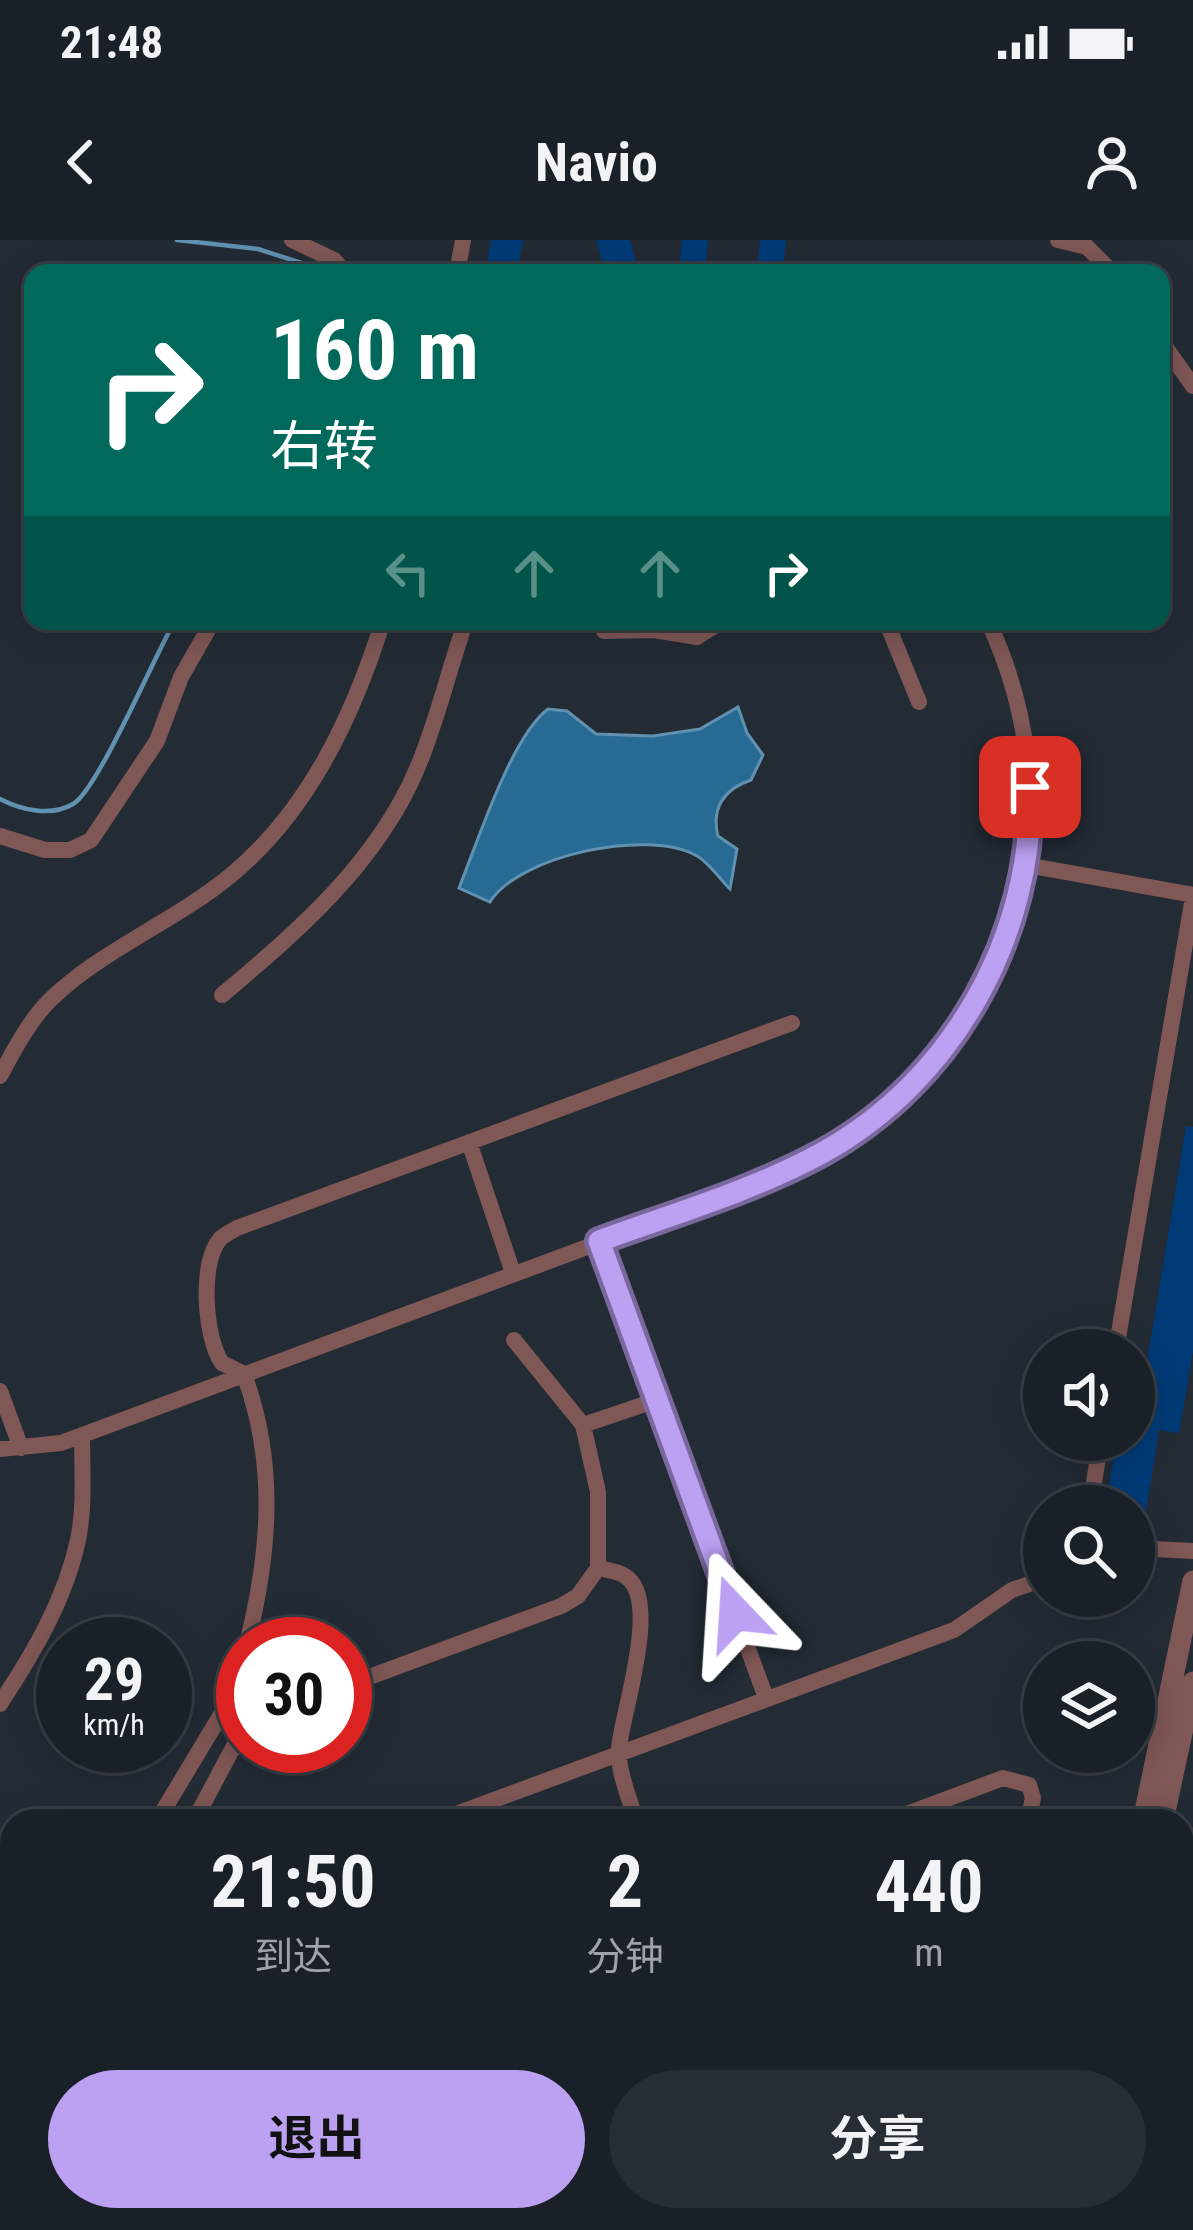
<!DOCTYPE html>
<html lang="zh">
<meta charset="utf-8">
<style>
:root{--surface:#1a2028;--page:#272d34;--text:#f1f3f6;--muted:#9fa3a8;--line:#383e45;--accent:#bca0f2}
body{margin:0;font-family:"Roboto Condensed","Noto Sans SC",sans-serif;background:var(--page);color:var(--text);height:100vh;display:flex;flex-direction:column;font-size:45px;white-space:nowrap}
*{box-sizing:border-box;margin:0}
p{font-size:39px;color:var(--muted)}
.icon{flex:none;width:66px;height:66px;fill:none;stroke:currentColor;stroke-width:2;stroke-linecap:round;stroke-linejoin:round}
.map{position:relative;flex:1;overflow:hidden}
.side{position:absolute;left:0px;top:1569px;width:1194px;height:423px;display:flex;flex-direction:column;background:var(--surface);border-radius:36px 36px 0 0;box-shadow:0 6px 30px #0003,0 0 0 3px var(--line)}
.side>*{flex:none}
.top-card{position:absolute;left:24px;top:24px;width:1146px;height:366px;border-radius:24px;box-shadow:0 6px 30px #0003,0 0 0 3px var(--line);background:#00695c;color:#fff;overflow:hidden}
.tools{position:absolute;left:1023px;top:1089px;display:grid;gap:24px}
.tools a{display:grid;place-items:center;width:132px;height:132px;border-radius:50%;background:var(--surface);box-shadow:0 6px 30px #0003,0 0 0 3px var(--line);font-size:60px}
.speed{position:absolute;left:36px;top:1377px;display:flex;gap:24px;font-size:60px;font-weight:700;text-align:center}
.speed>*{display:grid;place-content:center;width:156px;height:156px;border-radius:50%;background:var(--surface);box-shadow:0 6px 30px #0003,0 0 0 3px var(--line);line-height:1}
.speed small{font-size:30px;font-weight:400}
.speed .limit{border:18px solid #d22;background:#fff;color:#111}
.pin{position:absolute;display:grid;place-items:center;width:102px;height:102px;color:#fff;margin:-51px;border-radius:24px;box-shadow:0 6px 18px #0006}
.me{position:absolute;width:132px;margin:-66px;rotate:340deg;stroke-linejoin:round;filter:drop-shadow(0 0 9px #0008)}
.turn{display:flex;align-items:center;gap:42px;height:252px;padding:0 48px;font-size:54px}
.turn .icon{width:156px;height:156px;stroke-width:2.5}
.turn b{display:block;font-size:84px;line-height:102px}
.lanes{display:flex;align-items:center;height:114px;padding:0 48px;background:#0003;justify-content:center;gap:60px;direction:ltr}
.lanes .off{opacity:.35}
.eta{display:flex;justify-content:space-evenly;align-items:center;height:204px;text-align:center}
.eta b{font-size:72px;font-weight:700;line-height:84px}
.button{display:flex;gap:24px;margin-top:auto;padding:24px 48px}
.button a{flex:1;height:138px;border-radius:72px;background:var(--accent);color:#111;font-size:48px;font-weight:700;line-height:138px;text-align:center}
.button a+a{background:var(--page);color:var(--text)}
.status{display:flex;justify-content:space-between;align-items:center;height:84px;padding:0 60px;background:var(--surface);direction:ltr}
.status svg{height:33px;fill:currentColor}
header{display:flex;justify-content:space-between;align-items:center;height:156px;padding:0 48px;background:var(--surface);font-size:54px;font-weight:700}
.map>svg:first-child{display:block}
</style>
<div class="status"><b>21:48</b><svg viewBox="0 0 49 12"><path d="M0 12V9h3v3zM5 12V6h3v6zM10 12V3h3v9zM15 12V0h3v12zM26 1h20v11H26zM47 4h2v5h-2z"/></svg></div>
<header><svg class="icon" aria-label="back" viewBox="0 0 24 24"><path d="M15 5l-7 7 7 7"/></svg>Navio<svg class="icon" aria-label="person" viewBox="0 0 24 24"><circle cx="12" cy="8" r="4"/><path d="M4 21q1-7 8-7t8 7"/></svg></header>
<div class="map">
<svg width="1193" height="1990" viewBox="0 0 1193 1990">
<rect width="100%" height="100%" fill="#232b35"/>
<path fill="#276b94" stroke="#6091b0" stroke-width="3" d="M738,467L747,493L763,515L751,540C724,549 711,568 718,596L737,609L730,649C720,639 709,623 697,616C649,588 519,615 490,662L459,648C478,601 511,497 548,469L567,471L596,494L653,496L700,489Z"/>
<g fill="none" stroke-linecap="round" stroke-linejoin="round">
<path stroke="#6091b0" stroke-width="4.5" d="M177,0L258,9L317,28L320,33
M0,559C21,570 51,577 73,564C98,550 155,414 175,381"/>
</g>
<path fill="#003b77" d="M491,0H523L517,33H485Z
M597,0H630L639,33H604Z
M682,0H708L705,33H679Z
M760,0H786L783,33H757Z
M1186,886L1193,887V1111L1179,1193L1159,1190L1142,1296L1134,1295V1266H1105L1117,1200H1134Z"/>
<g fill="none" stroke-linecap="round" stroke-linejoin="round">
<path stroke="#7f5755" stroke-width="16" d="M292,0L334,20L346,33
M1058,0L1087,7L1113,33
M457,33L463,0
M1161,101L1193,146
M886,381L919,462
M604,391L654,390L697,397L722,381
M0,596L45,610H70L91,600L157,501L181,437L213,381
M1026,625L1193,655
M222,755C297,692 376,624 416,531C437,483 448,431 466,381
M0,836C14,810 29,781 50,760C103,709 174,682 230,636C309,571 353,476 383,381
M469,902L513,1033
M599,1001L766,1458
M1116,1110L1193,657
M0,1151L21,1208
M583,1185L657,1160
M0,1209L61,1203L740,950C787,929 836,910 876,876C1027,750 1071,559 988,381
M1090,1266L1101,1200
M1134,1308L1193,1311
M598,1328C606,1330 618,1331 625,1336C662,1358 622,1473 619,1508C617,1530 630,1559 636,1581
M247,1404C270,1312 277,1224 244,1134L222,1123C205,1099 199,1023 220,999C225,994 231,992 237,988L792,783
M345,1446L561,1366L578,1356L598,1328V1252L583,1185L514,1100
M0,1464C33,1414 65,1360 78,1300C85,1266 82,1230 82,1195
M157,1581L222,1473L243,1421
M194,1581L243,1489
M437,1581L954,1390L1012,1350L1044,1339
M888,1581L1003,1538L1029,1545L1033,1558L1028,1581
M84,1980L85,1990
M528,1980V1990
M574,1990L575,1980
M747,1990L751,1980"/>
<path stroke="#7f5755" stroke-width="21" d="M1143,1581L1193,1341
M1163,1581L1193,1442
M1027,1990L1031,1980
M1048,1990L1051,1980"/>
<path stroke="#cad0d7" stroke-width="4.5" stroke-dasharray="24 12" stroke-linecap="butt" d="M1182,1875L1193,1841
M1145,1990L1148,1980"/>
</g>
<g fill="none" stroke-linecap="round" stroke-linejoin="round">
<g stroke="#7a689d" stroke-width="30">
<path id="route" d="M735,1373L599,1001C673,974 752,951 822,913C953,841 1034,695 1030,547"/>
</g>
<use href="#route" stroke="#bca0f2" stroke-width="21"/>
</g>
</svg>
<div class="tools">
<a><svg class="icon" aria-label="sound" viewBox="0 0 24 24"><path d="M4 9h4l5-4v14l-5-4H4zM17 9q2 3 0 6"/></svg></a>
<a><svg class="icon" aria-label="search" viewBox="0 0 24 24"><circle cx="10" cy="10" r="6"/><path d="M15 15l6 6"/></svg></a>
<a><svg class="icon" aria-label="layers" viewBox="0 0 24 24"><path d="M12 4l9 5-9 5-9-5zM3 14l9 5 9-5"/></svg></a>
</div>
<div class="speed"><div>29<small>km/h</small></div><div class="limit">30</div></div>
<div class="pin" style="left:1030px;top:547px;background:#d93025"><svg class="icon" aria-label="arrive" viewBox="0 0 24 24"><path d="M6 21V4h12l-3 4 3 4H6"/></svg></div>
<svg class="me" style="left:735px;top:1373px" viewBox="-20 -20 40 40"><path d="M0-17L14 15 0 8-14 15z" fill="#bca0f2" stroke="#fff" stroke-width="4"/></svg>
<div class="top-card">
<div class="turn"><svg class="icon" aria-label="right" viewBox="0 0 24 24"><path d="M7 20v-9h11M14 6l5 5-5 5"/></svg><div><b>160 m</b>右转</div></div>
<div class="lanes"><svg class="icon off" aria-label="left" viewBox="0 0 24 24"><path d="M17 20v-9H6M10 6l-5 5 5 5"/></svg><svg class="icon off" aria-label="ahead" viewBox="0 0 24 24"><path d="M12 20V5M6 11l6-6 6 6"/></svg><svg class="icon off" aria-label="ahead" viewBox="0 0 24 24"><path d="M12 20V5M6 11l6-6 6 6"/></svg><svg class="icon" aria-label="right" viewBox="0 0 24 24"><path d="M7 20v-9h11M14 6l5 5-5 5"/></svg></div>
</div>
<section class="side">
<div class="eta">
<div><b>21:50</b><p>到达</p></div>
<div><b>2</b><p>分钟</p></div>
<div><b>440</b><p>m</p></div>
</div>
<div class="button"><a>退出</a><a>分享</a></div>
</section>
</div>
